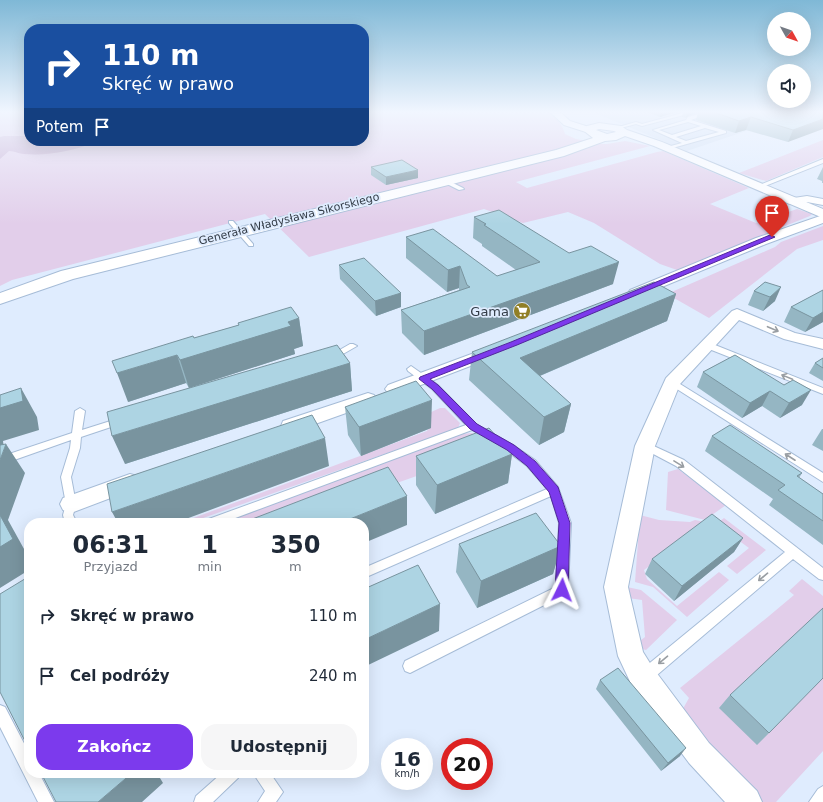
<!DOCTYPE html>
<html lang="pl">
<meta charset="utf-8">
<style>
:root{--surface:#fff;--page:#f6f6f7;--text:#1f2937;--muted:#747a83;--accent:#7c3aed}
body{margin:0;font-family:"DejaVu Sans",sans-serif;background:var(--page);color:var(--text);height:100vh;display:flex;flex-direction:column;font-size:15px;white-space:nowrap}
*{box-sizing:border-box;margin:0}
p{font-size:13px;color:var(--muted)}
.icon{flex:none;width:22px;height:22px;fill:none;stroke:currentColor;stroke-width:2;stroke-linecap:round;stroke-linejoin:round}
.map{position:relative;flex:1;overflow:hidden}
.details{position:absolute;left:24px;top:518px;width:345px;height:260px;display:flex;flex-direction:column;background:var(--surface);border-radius:16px;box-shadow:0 4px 16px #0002}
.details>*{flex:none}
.guide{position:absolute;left:24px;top:24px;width:345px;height:122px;border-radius:16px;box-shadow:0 4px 16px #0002;background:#1a4fa0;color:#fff;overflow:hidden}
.needle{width:26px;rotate:130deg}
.buttons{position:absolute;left:767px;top:12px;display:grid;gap:8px}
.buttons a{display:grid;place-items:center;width:44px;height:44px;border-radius:50%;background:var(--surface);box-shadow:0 4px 16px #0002;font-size:20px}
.speed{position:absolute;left:381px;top:738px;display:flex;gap:8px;font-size:20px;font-weight:700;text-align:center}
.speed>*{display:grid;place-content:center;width:52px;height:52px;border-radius:50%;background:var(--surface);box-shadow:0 4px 16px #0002;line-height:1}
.speed small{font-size:10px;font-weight:400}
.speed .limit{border:6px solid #d22;background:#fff;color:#111}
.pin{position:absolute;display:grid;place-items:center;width:34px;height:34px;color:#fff;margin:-41px -17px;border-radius:50% 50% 50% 0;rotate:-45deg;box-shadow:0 0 4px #0007}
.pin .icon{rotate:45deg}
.me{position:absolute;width:44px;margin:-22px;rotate:3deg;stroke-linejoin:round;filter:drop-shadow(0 0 3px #0008)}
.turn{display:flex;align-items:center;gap:14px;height:84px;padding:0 12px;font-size:18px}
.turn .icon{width:52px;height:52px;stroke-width:2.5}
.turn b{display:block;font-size:28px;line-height:34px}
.then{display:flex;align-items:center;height:38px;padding:0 12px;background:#0003;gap:8px;font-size:15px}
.eta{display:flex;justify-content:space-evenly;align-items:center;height:68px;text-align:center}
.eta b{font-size:24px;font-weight:700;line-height:28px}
.cta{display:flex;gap:8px;margin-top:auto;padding:8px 12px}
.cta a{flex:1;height:46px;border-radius:16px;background:var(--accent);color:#fff;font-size:16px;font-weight:700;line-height:46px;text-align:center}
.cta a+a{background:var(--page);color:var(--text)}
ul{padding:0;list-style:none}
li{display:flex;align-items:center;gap:12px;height:60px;padding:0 12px}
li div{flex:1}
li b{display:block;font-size:15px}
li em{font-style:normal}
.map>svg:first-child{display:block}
</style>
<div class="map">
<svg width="823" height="802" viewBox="0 0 823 802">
<rect width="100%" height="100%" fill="#dfecfe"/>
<path fill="#cfdff4" d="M590,111H806L687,151Z"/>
<path fill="#e2ceea" d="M0,111H29V141H364V111H547C555,114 563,126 565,134L576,139L602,144H607L625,141L650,146L516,182L527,188L657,152L663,151L749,188L710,204L756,223L797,209L812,214L810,216L755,238L677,270L660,264L594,223L568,212L523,223L484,209L309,257L265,214L12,280L0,286Z
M823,140V157L766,181L739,173Z
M823,226V240L797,249L709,318L667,294L775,247L781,242Z
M440,408H445L460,423L458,428L189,523H180L427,431L431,425L427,414Z
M472,433L486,442L445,466L394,484L299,523H222L460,434Z
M678,469L726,505L705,520L666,510L668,472Z
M640,515L659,520L690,522L695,520L710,523L644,570L647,579L677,606L719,572L729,580L687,617L653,587L635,582Z
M724,518L766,550L737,574L727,566L749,548L716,524Z
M802,579L823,596V751L776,802H757L680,714L689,698L680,688L769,616L794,595L789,591Z
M627,587L641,590L677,620L646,650L638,648L635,645L645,637L642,600L628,598Z"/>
<path fill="#c8acd2" d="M4,136H29V141H95V142C74,151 48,156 24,154C19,154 15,151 9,151L0,159V137Z"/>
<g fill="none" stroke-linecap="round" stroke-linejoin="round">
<g stroke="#a6bcd7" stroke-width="2">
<path id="service" d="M690,111L695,112L642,126L636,124L617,129L615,128L636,122L642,124Z
M708,111H716L691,120L726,131V133L669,149L667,148V147L682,143L653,130L686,120L688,117ZM688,122L701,126L672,135L659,130ZM705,128L719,132L686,141L676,137Z
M823,159V163L760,188L755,187Z
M445,179L463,188L464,189L459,190L443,182V180Z
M229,221H233L253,244V246H249L229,223Z
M704,343H710L823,388V394L704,347L703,345Z
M350,344H353L357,346L336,358H330L329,356Z
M411,366L438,385L476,424L513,445L535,460L558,487L571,523L568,590L566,594L410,673L405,671L403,666L405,661L556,587L559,523L551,496L364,578V568L547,489L527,466L507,451L472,430L222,523H204L206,520L466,425L432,389L408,371L407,369Z
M672,379L823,473V482L669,384L668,382Z
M80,408L85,411L82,430L120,418L125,421L123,423L81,437L80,448L71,477L76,504L73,515L77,523H65L63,515L66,504L61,477L70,448L71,440L0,465V457L72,433L75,411Z
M645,442L684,460L823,568V580L819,579L793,559L650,681L645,683L640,681L638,676L640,671L785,552L676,466L642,448L640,446L642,444Z
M0,705L5,707L29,753V773H39L54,802H38L0,727Z
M222,773H241L238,778L213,802H194L196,796Z
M253,773H270L283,792L276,802H258L265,791Z
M823,786V802H809L818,789Z"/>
</g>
<g stroke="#a6bcd7" stroke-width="2">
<path id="minor" d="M549,111H559L570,121L592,128L594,130L589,133L564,125Z
M807,196L823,199V205L807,202L791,204L787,203L785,201L787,199Z
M823,215V223L766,244L640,296L635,297L630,296L628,293L630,290L756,238Z
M737,309L795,333L823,339V349L784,339L739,320L680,384L655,446L628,587L643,652L653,668L709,743L757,791L762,802H725L689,763L633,688L618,656L604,587L635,446L666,378L732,311Z
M493,346L499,347L501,351L499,355L400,393L394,395L388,393L385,389L388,385Z
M368,393L374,395L377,399L374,403L290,433L283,431L281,426L283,421Z
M130,474L137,476L140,482L137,488L71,513L63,510L60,504L63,498Z"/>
</g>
<g stroke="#a6bcd7" stroke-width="2">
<path id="tertiary" d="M599,123L621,126L627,130L662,142L823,209V218L654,146L625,136L616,140L605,141L564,156L73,279L0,304V293L61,271L556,150L593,138L583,130L587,126ZM599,129L614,131L616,132L607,134L596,130Z"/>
</g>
<use href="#service" fill="#fff" fill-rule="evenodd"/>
<use href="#minor" fill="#fff" fill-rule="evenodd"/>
<use href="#tertiary" fill="#fff" fill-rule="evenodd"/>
</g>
<path fill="#95b6c3" d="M645,111H680L660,117Z
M683,111H823L788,142L746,130L735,133L696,120L698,112L688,116L686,118L682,117Z
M371,167L418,178L386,185L371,175Z
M823,167V183H822V181L817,179Z
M474,217L613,284L424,355L402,333L401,310L459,290V288L447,292L406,258V237L497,276L516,270L482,246V244L473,238Z
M339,265L401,293V307L376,316L340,279Z
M765,282L775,301L763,311L748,305L754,291Z
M823,290V322L805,332L784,322L791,307Z
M676,294L667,321L540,376L571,404L564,432L539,445L469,380L472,352Z
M299,318L303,346L294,349L295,354L189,388L350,363L352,391L125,464L189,388L186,383L128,402L194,338L239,325L238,323Z
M735,355L802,405L780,418L762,406L742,418L697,387L703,372Z
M823,358V381L809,373L815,363Z
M345,407L431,428L361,456L348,435Z
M822,429H823V451L812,445Z
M712,436L802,473L799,478L823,494V545L769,505L773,499L705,451Z
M512,454L508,483L435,514L416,485V456Z
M743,538L734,552L674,601L645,574L652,559Z
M459,544L561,546L553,574L477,608L456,572Z
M600,680L680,756L661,771L596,689Z
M730,695L769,733L757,745L719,708Z"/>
<path fill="#79949f" d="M661,111H680L660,117Z
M688,111H698V112L688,116L686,118Z
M751,117L746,130L735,133L739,121Z
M823,119V129L788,142L793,130Z
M418,170V178L386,185V177Z
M619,262L613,284L424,355V331Z
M460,266L459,288L447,292L448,270Z
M781,287L775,301L763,311L770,297Z
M401,293V307L376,316L375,301Z
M676,294L667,321L516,386L520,358Z
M823,312V322L805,332L813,318Z
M299,318L303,346L294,349L295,354L189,388L180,360Z
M177,355L186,383L128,402L117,373Z
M350,363L352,391L125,464L112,436Z
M21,388L37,417L39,430L3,441L4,448L0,449V408Z
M811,390L802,405L780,418L789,403Z
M770,391L762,406L742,418L750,403Z
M432,400L431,428L361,456L359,427Z
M571,404L564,432L539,445L544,417Z
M325,438L329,466L175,523H118L112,512Z
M6,444L25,473L8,520L29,558V570L0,588V460Z
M512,454L508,483L435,514L437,485Z
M407,496V525L364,543V523H340Z
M743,538L734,552L674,601L682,586Z
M561,546L553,574L477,608L481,581Z
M440,604L439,631L364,667V640Z
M686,748L680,756L661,771L668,763Z
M132,773H157L163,783L142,802H98Z"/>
<path fill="#add4e3" stroke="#79949f" d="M711,111H823V119L793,130L751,117L739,121Z
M402,160L418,170L386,177L371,167Z
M499,210L569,253L591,246L619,262L424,331L401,310L470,287L467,285L460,266L448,270L406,237L433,229L497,276L540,262L484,225L486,224L474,217Z
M364,258L401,293L375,301L339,265Z
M654,282L676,294L520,358L571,404L544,417L472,352Z
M765,282L781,287L770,297L754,291Z
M823,290V312L813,318L791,307Z
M291,307L299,318L288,322L291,326L180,360L177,355L117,373L112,361L193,336L194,338L239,325L238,323Z
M337,345L350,363L112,436L107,412Z
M735,355L784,385L793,380L811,390L789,403L770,391L750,403L703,372Z
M823,358V368L815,363Z
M416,381L432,400L359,427L345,407Z
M21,388L23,401L0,408V395Z
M312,415L325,438L112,512L107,484Z
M730,425L802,473L797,476L823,494V521L778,490L785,485L712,436Z
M489,428L512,454L437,485L416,456Z
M6,444L0,460V445Z
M388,467L407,496L340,523H242Z
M536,513L561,546L481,581L459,544Z
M712,514L743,538L682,586L652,559Z
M0,515L13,539L0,547Z
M418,565L440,604L364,640V589Z
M28,577L29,578V749L0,692V594Z
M823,608V678L769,733L730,695Z
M618,668L686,748L668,763L600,680Z
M41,773H132L98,802H56Z"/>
<defs><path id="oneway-shaft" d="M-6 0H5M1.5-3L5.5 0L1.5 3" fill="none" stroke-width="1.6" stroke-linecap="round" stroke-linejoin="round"/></defs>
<g stroke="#999ea3">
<use href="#oneway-shaft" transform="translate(773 329) rotate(23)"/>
<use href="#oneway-shaft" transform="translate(787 377) rotate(-158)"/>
<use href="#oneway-shaft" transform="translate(790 457) rotate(-147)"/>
<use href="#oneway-shaft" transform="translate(679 464) rotate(32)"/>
<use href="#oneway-shaft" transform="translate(763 577) rotate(140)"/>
<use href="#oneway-shaft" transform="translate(663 660) rotate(140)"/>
</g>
<linearGradient id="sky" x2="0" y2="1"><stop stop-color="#7fb8d6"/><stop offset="0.5" stop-color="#f1f6ff"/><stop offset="1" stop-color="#f1f6ff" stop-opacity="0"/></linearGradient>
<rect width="823" height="224" fill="url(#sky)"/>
<path fill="#7c3aed" stroke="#51269a" d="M770,235L775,237L517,345L430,379L438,385L477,424L514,445L535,461L558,487L570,523L568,590L566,593L562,595L557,593L555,590L559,523L549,492L527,466L507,450L470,429L432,389L419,379L420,377L511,342Z"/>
<defs>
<g id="supermarket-disc" transform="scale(0.9)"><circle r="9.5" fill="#917f26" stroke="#dfecfe"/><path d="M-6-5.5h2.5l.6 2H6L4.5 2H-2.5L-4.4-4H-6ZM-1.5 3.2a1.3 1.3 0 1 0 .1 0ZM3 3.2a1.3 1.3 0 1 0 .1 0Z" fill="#fff"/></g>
</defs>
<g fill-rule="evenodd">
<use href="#supermarket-disc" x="522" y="311"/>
</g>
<g text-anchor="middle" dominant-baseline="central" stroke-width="3.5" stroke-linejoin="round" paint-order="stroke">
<g font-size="11" fill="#333c47" stroke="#dfecfe">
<text transform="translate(289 219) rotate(-14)">Generała Władysława Sikorskiego</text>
</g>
<g font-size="13" fill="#333c47" stroke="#dfecfe" text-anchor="end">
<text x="509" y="311">Gama</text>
</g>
</g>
</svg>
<div class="buttons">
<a><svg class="needle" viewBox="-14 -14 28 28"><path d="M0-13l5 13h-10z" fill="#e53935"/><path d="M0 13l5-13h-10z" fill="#747a83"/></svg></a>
<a><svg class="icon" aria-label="sound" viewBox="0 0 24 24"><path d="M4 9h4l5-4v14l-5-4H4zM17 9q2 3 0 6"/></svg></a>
</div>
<div class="speed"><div>16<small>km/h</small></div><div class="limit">20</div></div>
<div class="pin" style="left:772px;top:237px;background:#d93025"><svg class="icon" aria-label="arrive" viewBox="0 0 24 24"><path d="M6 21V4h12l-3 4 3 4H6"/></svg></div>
<svg class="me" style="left:562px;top:590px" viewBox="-20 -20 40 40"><path d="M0-17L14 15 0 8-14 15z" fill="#7c3aed" stroke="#fff" stroke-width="4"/></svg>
<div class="guide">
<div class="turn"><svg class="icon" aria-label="right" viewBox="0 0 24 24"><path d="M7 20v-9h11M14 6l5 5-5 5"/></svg><div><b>110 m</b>Skręć w prawo</div></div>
<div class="then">Potem<svg class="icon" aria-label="arrive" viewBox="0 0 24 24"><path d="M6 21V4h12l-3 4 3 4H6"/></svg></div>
</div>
<section class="details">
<div class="eta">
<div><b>06:31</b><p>Przyjazd</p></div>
<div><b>1</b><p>min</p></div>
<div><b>350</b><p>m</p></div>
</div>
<ul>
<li><svg class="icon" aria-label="right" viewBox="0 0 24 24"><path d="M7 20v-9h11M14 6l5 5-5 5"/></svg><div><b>Skręć w prawo</b></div><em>110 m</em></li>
<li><svg class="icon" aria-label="arrive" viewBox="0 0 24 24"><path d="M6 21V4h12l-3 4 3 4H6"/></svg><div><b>Cel podróży</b></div><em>240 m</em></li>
</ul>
<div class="cta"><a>Zakończ</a><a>Udostępnij</a></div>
</section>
</div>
